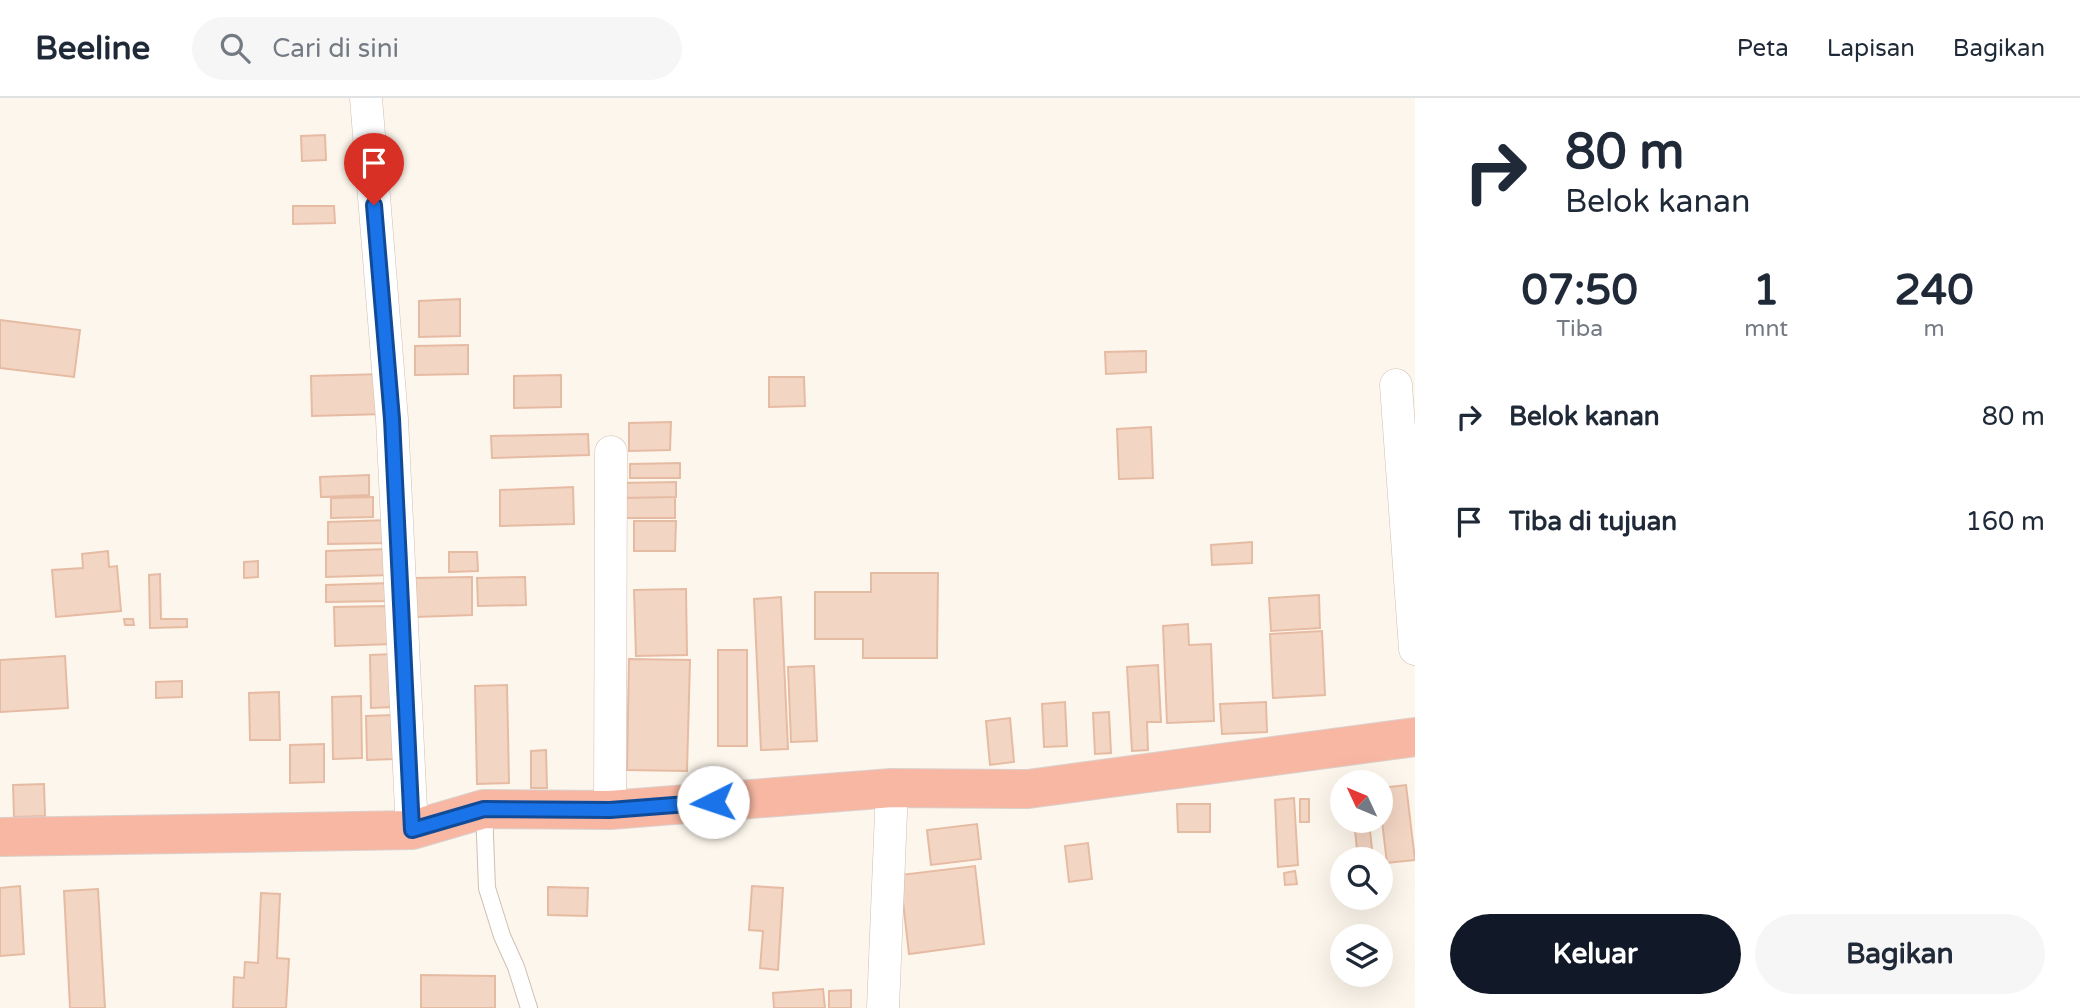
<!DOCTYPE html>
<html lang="id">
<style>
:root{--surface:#fff;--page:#f6f6f7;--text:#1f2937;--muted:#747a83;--line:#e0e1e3;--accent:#111827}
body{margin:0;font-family:"Varela Round",sans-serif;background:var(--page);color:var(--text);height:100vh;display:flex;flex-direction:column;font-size:26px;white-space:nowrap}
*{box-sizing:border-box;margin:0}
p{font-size:23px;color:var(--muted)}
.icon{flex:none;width:38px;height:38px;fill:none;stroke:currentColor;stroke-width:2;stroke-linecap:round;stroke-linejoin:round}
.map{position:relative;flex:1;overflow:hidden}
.side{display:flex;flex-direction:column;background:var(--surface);width:665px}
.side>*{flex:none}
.guide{background:#fff;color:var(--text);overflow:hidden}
.needle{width:46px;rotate:314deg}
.buttons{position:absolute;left:1330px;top:672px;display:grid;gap:14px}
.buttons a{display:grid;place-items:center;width:63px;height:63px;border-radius:50%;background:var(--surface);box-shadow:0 7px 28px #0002;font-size:35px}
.pin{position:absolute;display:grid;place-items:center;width:60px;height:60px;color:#fff;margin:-72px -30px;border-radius:50% 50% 50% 0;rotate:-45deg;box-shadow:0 0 7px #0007}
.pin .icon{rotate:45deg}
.me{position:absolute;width:77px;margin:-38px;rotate:266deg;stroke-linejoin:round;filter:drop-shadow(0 0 5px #0008)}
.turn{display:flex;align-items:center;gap:24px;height:147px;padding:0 35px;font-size:32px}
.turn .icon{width:91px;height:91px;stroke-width:2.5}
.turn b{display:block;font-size:49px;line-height:60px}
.eta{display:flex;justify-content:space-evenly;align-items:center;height:119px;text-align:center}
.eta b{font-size:42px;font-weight:700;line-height:49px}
.action{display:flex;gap:14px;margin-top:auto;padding:14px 35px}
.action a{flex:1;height:80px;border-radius:42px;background:var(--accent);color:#fff;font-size:28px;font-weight:700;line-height:80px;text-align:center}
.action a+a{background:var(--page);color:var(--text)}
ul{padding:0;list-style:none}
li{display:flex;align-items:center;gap:21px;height:105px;padding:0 35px}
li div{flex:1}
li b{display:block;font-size:26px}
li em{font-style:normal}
header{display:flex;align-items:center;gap:42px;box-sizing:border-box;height:98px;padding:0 35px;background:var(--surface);border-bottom:2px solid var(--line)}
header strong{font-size:33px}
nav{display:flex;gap:38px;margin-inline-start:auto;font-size:24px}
.search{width:490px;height:63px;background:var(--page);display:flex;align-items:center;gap:18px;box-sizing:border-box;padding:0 24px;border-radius:38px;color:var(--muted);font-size:26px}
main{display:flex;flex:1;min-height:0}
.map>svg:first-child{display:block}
</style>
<header>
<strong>Beeline</strong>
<div class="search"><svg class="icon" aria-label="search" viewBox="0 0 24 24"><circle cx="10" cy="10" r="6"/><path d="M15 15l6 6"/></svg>Cari di sini</div>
<nav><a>Peta</a><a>Lapisan</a><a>Bagikan</a></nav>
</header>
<main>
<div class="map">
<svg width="1415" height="910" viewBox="0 0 1415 910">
<rect width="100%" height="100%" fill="#fdf6ec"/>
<path fill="#f3d5c3" stroke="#e6bba3" stroke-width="2" d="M325,37L326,62L302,63L301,38Z
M293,108H334L335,125L293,126Z
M460,201V238L419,239V203Z
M0,222L80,232L74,279L0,270Z
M468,247V276L415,277V248Z
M1146,253V274L1106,276L1105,254Z
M384,276L385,316L312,318L311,278Z
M561,277V309L514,310V278Z
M769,279H804L805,308L769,309Z
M671,324L670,352L629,353V325Z
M1151,329L1153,380L1119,381L1117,331Z
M588,336L589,357L492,360L491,338Z
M680,365V380H630V366Z
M369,377V397L321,399L320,379Z
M676,384V399L621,400V385Z
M573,389L574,426L500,428V392Z
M373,399V419L331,420V400Z
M675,399V420H621V400Z
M389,422L390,445L328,446V424Z
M634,423H676L675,453H634Z
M1252,444V465L1212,467L1211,447Z
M389,451V477L326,479V453Z
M108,453L109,469L117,468L121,513L56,519L52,472L83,470L82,456Z
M449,454H477L478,473L449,474Z
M258,463V479L244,480V464Z
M871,475H938L937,560H863V541H815V494H871Z
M160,476L161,521H187V529L150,530L149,477Z
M472,479V517L416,519L415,480Z
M525,479L526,507L478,508L477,480Z
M390,485L391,503L326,504V487Z
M686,491L687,557L636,558L634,492Z
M1319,497L1320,530L1271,533L1269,500Z
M781,499L788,651L761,652L754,501Z
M391,508L392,546L335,548L334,509Z
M124,521H133L134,527H125Z
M1188,526L1189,547L1211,546L1214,623L1167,625L1163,528Z
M1322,533L1325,597L1273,600L1270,536Z
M718,552H747V648H718Z
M393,556L394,609L371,610L370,557Z
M65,558L68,610L0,614V562Z
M629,561L690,562L687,673L627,672Z
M1158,567L1161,624H1147L1148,652L1132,653L1127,569Z
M814,568L817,643L791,644L788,569Z
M182,583V599L156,600V584Z
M507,587L509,685L477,686L475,588Z
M279,594L280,642H250L249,595Z
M361,598L362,660L333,661L332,599Z
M1065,604L1067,648L1044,649L1042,606Z
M1266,604L1267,634L1222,636L1220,606Z
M1109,614L1111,655L1095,656L1093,615Z
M393,617L395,661L367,662L366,618Z
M1010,620L1014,664L990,667L986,623Z
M324,646V684L290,685V647Z
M546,652L547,690H531V653Z
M44,686L45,718L14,719L13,687Z
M1406,687L1415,762L1387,765L1381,715V690Z
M1294,700L1298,767L1278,769L1275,702Z
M1300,701H1309V724H1300Z
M1177,706H1210V734H1178Z
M1354,723H1369L1373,761H1358Z
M977,726L981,761L931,767L927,732Z
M1088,745L1092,781L1069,784L1065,748Z
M975,768L984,846L909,856L900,777Z
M1295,773L1297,786L1285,787L1284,775Z
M20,788L24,856L0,858V790Z
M752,788L783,790L778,872L760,870L763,833L749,832Z
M548,789L588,790L587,818L548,817Z
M98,791L105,910H70L64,793Z
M261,795L280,796L277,860L289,861L286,910H233L234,879L244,880L245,864L258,865Z
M421,877L495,878V910H421Z
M823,891L825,910H774L773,895Z
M851,892V910H829V893Z"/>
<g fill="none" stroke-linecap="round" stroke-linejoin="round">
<g stroke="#d1beb0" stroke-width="18">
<path id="lane" d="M484,711L487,790L502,838L516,869L529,910"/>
</g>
<g stroke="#d1beb0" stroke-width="33">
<path id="street" d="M366,0L392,321L412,732
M1396,287L1415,551
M610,712L611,354
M883,910L892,690"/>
</g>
<g stroke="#dad1cd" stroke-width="40">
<path id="highway" d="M0,739L412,732L484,711L610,712L892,690L1028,691L1415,639"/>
</g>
<use href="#lane" stroke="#fff" stroke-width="16"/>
<use href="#street" stroke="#fff" stroke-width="32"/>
<use href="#highway" stroke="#f7b7a3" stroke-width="38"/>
</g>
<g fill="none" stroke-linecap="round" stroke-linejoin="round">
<g stroke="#114b97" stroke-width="18">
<path id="route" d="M374,107L392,321L412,732L484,711L610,712L713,704"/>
</g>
<use href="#route" stroke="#1a73e8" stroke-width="12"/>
</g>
</svg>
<div class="buttons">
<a><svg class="needle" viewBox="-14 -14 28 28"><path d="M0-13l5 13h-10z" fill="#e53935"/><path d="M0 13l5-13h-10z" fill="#747a83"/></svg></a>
<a><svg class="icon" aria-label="search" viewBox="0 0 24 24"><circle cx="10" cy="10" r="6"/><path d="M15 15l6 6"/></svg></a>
<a><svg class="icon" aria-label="layers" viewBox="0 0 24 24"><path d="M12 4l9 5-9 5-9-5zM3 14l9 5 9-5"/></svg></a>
</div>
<div class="pin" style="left:374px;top:107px;background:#d93025"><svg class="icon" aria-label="arrive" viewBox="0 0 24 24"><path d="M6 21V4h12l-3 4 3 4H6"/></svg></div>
<svg class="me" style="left:713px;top:704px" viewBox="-20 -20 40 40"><circle r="19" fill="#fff"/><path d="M0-13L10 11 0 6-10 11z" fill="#1a73e8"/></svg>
</div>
<section class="side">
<div class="guide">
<div class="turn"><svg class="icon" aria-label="right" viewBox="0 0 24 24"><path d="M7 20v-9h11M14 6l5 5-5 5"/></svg><div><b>80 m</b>Belok kanan</div></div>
</div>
<div class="eta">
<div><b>07:50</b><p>Tiba</p></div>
<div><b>1</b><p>mnt</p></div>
<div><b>240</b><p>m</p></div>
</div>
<ul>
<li><svg class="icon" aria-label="right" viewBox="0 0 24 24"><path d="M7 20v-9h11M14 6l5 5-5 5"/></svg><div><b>Belok kanan</b></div><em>80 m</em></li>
<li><svg class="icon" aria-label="arrive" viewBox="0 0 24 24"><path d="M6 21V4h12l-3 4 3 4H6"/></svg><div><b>Tiba di tujuan</b></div><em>160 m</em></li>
</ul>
<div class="action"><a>Keluar</a><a>Bagikan</a></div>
</section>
</main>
